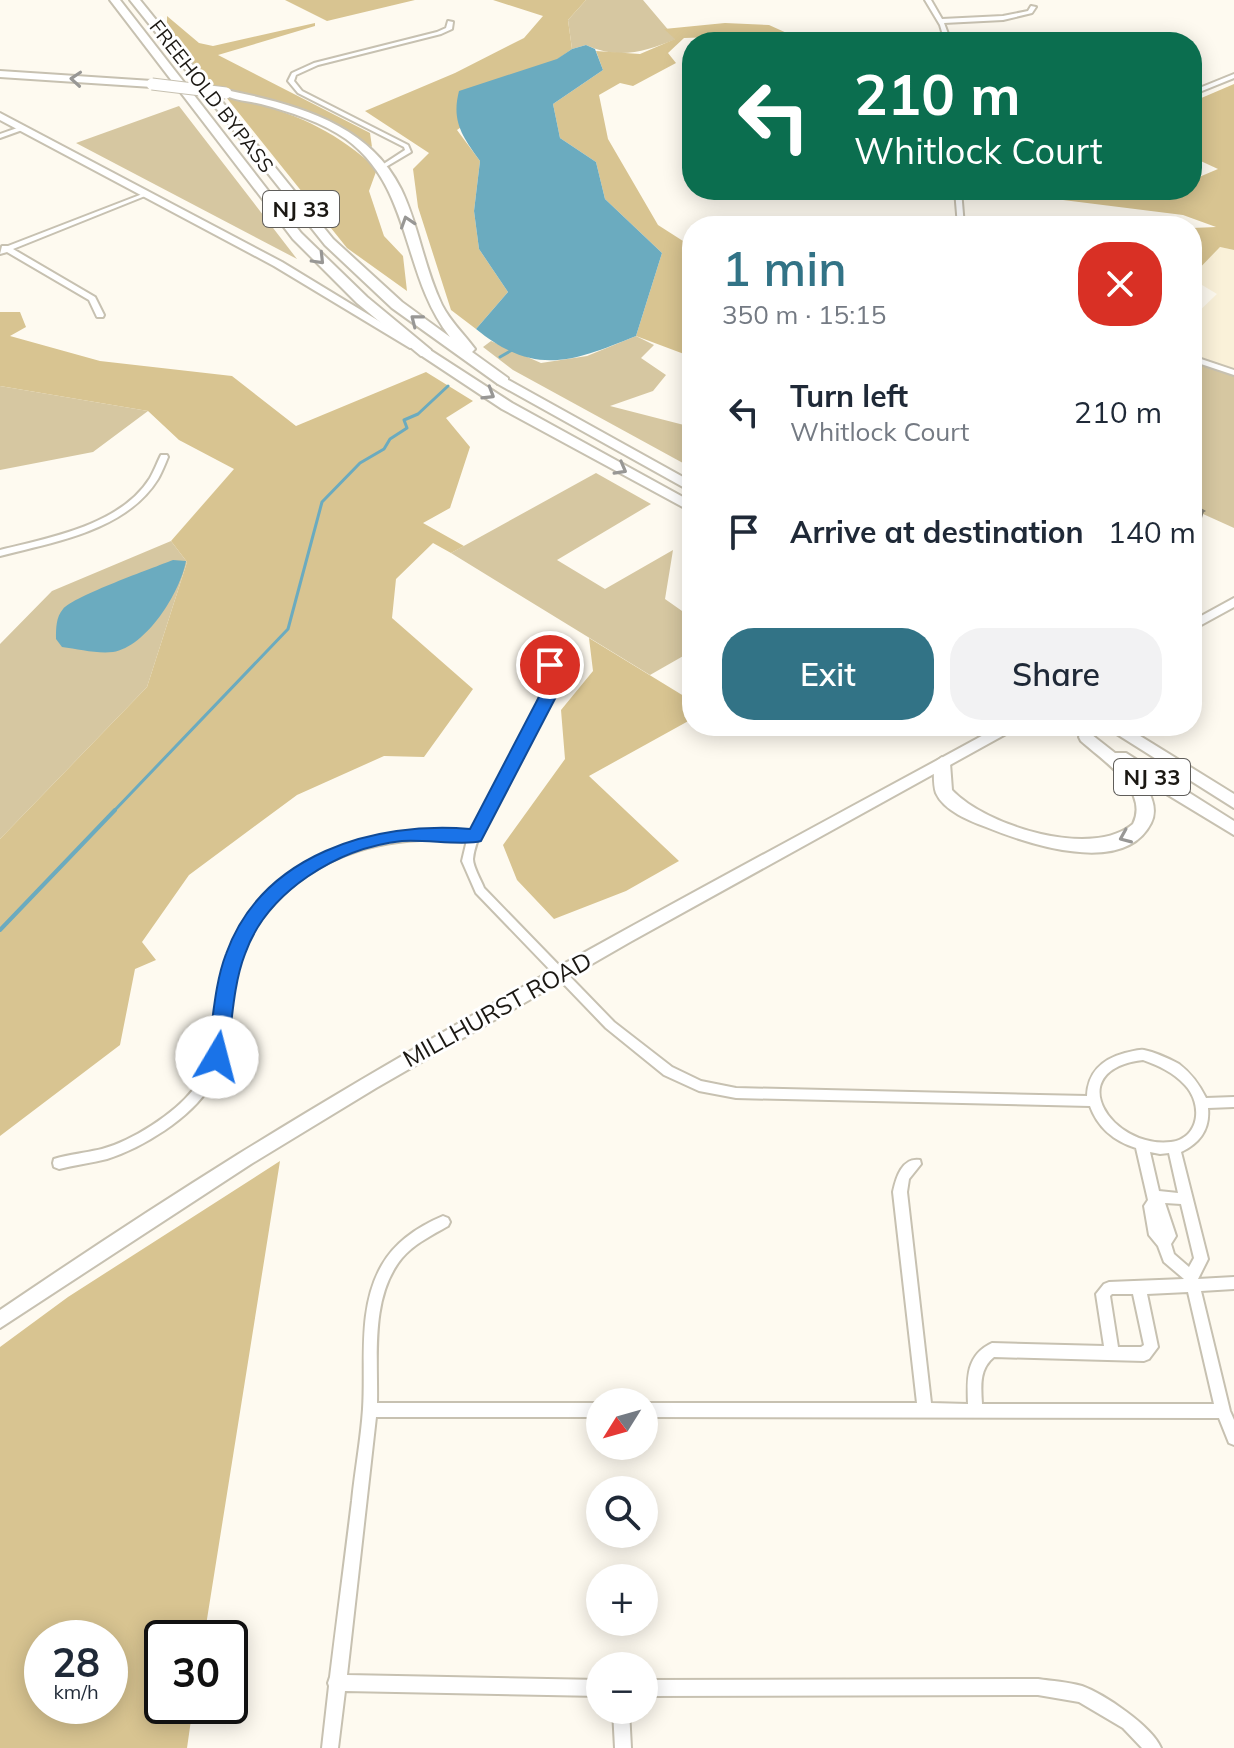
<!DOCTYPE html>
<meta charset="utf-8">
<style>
:root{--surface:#fff;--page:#f2f2f3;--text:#1f2937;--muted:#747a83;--accent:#327386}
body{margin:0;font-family:Mulish,sans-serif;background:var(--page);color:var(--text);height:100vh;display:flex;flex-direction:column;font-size:30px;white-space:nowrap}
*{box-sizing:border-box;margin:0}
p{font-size:26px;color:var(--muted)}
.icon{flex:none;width:44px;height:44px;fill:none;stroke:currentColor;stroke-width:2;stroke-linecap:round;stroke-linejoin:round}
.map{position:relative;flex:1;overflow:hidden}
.drawer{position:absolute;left:682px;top:216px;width:520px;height:520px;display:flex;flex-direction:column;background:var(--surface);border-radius:32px;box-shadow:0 4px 20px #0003}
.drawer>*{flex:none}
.top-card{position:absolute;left:682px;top:32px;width:520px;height:168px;border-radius:32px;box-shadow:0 4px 20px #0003;background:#0b6e4f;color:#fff;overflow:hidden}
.needle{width:52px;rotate:233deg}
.buttons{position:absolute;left:586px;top:1388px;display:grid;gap:16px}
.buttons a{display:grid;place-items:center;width:72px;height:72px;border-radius:50%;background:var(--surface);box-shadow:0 4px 20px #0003;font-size:40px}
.speed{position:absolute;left:24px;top:1620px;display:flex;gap:16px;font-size:40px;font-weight:700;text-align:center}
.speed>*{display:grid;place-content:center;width:104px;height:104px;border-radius:50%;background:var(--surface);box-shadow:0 4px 20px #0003;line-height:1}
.speed small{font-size:20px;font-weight:400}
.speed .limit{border:4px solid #111;border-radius:12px;background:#fff;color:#111}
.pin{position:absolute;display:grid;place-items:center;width:68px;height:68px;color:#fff;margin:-34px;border:4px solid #fff;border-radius:50%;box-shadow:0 2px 8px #0007}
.me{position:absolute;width:88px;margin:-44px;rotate:8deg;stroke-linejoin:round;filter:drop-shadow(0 0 6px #0008)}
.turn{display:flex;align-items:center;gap:28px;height:168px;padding:0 40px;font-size:36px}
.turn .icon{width:104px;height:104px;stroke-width:2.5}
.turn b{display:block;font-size:56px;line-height:68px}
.round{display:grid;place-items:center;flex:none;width:84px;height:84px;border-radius:32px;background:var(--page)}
.summary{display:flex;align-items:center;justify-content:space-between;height:136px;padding:0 40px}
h1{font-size:48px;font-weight:600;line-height:60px;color:var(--accent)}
.button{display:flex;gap:16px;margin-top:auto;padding:16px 40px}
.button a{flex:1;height:92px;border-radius:32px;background:var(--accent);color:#fff;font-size:32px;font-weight:600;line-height:92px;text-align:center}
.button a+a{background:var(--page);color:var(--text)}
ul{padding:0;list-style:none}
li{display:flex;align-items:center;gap:24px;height:120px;padding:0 40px}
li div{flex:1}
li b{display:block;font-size:30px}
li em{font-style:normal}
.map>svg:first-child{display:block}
</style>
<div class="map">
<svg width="1234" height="1748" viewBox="0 0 1234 1748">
<rect width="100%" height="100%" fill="#fefaf0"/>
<path fill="#faf1d9" d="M1220,247L1234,250V372L1192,357V318L1217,294L1192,279V276Z"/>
<path fill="#d6c7a1" d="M586,0H643L676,39C644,52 619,60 586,45L572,49L568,20Z
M179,106L297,259L76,143Z
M636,336L654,345L641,358L666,375L653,391L610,406L684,425L692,429V468L513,370L483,347L491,341L541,363L587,356Z
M1192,357L1234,372V528L1192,509Z
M0,386L148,411L93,452L0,470Z
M596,473L651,504L557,560L605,589L673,550L665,599L692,618V651L650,675L451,553Z
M171,541L187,562L147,687L0,839V644L52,591Z"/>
<path fill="#d8c491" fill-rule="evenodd" d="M285,0H415L327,21Z
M493,0H586L568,20L572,49L457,130L480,161L474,211L479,249L508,292L476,329L451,310L418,207L413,169L429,153L365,111L455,73L524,38L543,16Z
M167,16L199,43L213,46L315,23V26L218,55L370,133L372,147L289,104L209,86L167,31Z
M725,23L769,25L789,34L838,41L712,42L717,37L684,38L668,53L676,63L633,86L620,83L599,95L608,139L658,225L683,241L692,239V357L636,336L662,253L605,199L596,162L560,138L553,104L603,70L596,51L640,54L675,39L664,29Z
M1234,84V250L1220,247L1192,276V228L1216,227L1183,215L1055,199L1063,190H1192V180L1218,169L1192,157V102Z
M226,97C287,109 331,127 377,169L369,191L384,236L403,256L407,291L347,248Z
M0,312H20L26,327L10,336L100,361L232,376L296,426L426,372L473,401L446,418L470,447L450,508L423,523L464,546L451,553L433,543L396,579L392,618L473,689L424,757L384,756L297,795L189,875L142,942L156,960L135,969L120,1045L0,1136V839L147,687L187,562L171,541L234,469L179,440L148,411L0,386Z
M589,638L692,701V719L589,776L679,861L626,891L554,919L517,880L503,845L565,759L561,710L593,671Z
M280,1161L204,1638H162V1706H193L187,1748H0V1347L68,1297ZM42,1638H110V1706H42Z"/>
<path fill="#6babbf" d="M586,45L595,49L603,70L553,104L560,138L596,162L605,199L662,253L636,336C572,362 535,377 476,329L508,292L479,249L474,211L480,161C463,137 451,122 459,91L557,59L572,49Z
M173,560L186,561C180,593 146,647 113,652C97,654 78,649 62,647L56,639C56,628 56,617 63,609C74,596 153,568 173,560Z"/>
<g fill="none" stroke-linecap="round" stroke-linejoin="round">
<path stroke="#6babbf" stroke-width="3" d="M500,357L512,350
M113,812L288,629L322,502L360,463L384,449L390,439L407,428L404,420L418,414L448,386"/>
<path stroke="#6babbf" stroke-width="4" d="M0,930L115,810"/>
<g stroke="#c7c1b1" stroke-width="4">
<path id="minor" d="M925,0H931L942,19L1003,16L1028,11L1031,6L1036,7L1032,13L1003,20L944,23L951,42H945L940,25Z
M448,21L453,22L452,29L441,34L318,65L296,75L294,81L302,91L408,145L411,152L384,168L379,167L405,150L404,147L298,93L288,81L292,73L314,63L437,32L446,28Z
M1234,74V78L1192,95V91Z
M23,126L26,128L25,129L0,138V134Z
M771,190H781V191L778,193Z
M955,190H961L964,226H958Z
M145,193L150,194L13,249L95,297L104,315L103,317H97L89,300L7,252L0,254L2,246H8Z
M1192,356L1234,370V375L1192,361Z
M161,455H167L168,457C165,464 162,472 158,479C126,531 53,542 0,556V550C49,538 121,525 150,478C154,471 157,463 161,455Z
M550,662L555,665C552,725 509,771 485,824C480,834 474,847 473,859C473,867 481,880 484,888L614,1022L672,1067L701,1081L736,1088L1087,1096C1088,1071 1103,1059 1125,1053C1131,1052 1138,1049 1144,1050C1154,1052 1170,1059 1179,1064C1192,1074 1199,1084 1206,1098L1234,1097V1107L1208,1108C1210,1129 1200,1143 1181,1152L1208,1259L1198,1279L1234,1277V1289L1201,1291L1230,1411L1234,1420V1445L1229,1443L1219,1418L644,1417V1403H917L893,1192C896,1178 902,1157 920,1160L921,1164L909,1179L907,1192L931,1403L968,1404C967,1378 966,1355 992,1343L1104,1346L1096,1294L1104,1284L1109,1282L1184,1279L1164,1262L1158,1246L1149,1235L1144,1206L1148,1200L1136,1148C1114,1141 1098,1128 1090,1106L736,1098L699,1091L664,1075L606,1028L476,893L462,861L467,840C391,836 320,849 269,910C256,925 243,942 238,962C228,1003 232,1048 210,1086C191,1118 142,1148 107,1159C91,1163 75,1165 59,1169L54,1167L53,1163L54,1159C70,1154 86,1153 102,1149C132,1141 174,1114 193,1090C222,1054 216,1004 226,962C232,940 246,921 260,904C315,841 391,828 471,832C496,777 542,727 545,665ZM1143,1060C1159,1066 1173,1072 1185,1085C1203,1104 1200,1138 1171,1142C1111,1149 1060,1070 1143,1060ZM1150,1152L1160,1154L1169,1153L1178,1193L1159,1191ZM1165,1203L1181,1204L1194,1258L1189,1267L1174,1254L1171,1244L1176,1236ZM1188,1292L1214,1404H982C981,1386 979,1369 994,1357L1144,1361L1149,1359L1158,1347L1147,1294ZM1112,1294H1133L1144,1345L1141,1347H1118L1110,1296Z
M443,1216L448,1218L450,1222L448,1226C432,1235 414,1244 402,1258C370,1297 378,1356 377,1403H600V1417H376L347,1675L600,1680V1696L345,1691L338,1748H322L329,1686L328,1683L330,1677C337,1618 345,1560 352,1501C355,1470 361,1440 363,1409C366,1362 357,1308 382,1265C395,1242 419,1226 443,1216Z
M1038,1679C1052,1681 1068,1682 1082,1686C1104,1694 1152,1726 1161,1748H1142L1123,1728L1079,1702L1038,1695L644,1696V1680Z
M613,1710H629L631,1748H615Z"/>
</g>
<g stroke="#c7c1b1" stroke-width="4">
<path id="tertiary" d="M1234,598V607L1192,630V621Z
M1000,726H1016L1015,729L630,942L376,1088L251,1164L0,1328V1310C78,1257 157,1205 237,1155C485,1001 744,866 1000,726Z"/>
</g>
<g stroke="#c7c1b1" stroke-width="4">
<path id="primary" d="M0,113L282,262L420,346L410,348L274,266L0,120Z"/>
</g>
<g stroke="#c7c1b1" stroke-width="4">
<path id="trunk" d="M422,350H430L512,403L692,502V512L502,409L422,356Z
M503,377L692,482V492L498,384L497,381Z
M1104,726H1124L1234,794V808Z
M1087,731L1115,753H1126L1234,821V835L1140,778C1149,791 1159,807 1151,823C1124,877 1028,844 986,827C970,821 944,811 936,793C933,785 934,772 934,763L942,757L950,763L952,790C986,826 1092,859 1133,824C1150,790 1102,760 1081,741L1079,737L1081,733Z"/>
</g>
<g stroke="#c7c1b1" stroke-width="4">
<path id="motorway" d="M110,0H120L301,233L367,297L431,350V356H421L357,303L293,239Z
M130,0H140L333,239L402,302L450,337C401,275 413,188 346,139C322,122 290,112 261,104C248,101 231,100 221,93L226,90C293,104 368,122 401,189C419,226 424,268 442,305C450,321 464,334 475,349L472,352L508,378V384H498L392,308L325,245Z
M0,71L152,81L157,84L152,87L0,77Z"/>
</g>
<use href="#minor" fill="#fff" fill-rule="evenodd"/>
<use href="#tertiary" fill="#fff" fill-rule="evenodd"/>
<use href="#primary" fill="#fff" fill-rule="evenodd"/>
<use href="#trunk" fill="#fff" fill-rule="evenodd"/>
<use href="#motorway" fill="#fff" fill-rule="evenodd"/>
<g stroke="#c7c1b1" stroke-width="13" stroke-linecap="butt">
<path id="motorway-bridge" d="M152,84L226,93"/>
</g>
<use href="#motorway-bridge" stroke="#fff" stroke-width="11"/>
</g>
<path fill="#868276" d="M1204,511L1200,525L1192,529L1193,517Z"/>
<path fill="#bfb9a9" stroke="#868276" stroke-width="2" d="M1192,504L1204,511L1193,517Z"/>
<defs><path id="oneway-chevron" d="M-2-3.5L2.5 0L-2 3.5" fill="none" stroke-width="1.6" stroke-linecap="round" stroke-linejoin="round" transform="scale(2)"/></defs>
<g stroke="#989795">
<use href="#oneway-chevron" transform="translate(76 79) rotate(-176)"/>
<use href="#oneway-chevron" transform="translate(407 222) rotate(-108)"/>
<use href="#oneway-chevron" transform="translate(319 259) rotate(46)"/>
<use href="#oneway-chevron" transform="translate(416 320) rotate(-142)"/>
<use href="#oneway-chevron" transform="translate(489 394) rotate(31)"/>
<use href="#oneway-chevron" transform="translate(621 469) rotate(29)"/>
<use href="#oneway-chevron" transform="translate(1125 837) rotate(157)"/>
</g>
<path fill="#1a73e8" stroke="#114b97" stroke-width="2" d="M550,660L558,665V693L481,841C465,846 424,839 402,841C338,848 267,891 245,954C233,985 232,1024 227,1057L224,1063L217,1065L210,1063L207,1057C213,1024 214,985 226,954C262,854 374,821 470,829L541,693L542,665Z"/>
<g text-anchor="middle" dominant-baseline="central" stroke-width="6" stroke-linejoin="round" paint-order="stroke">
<g font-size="20" fill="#1b1813" stroke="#fff">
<text transform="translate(212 96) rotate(52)">FREEHOLD BYPASS</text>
</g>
<g fill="#fff" stroke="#5f5d5a" stroke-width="2">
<rect x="263" y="191" width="76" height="36" rx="6"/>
<rect x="1114" y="759" width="76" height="36" rx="6"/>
</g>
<g font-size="22" font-weight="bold" fill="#1b1813">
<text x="301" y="209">NJ 33</text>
<text x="1152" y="777">NJ 33</text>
</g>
<g font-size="24" fill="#1b1813" stroke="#fff">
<text transform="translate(497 1009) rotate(-29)">MILLHURST ROAD</text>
</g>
</g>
</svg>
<div class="buttons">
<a><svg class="needle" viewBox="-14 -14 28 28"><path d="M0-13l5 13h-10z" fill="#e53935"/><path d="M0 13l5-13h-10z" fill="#747a83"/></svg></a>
<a><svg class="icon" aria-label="search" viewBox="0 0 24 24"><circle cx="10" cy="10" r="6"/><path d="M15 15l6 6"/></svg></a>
<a>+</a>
<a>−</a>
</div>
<div class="speed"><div>28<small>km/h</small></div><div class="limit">30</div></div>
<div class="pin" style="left:550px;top:665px;background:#d93025"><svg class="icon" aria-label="arrive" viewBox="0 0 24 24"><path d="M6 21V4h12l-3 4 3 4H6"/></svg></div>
<svg class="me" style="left:217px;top:1057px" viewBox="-20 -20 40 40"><circle r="19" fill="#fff"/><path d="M0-13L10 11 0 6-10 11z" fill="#1a73e8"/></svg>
<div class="top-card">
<div class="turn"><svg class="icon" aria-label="left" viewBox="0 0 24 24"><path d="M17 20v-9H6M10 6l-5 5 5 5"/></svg><div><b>210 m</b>Whitlock Court</div></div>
</div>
<section class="drawer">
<div class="summary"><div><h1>1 min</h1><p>350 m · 15:15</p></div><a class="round" style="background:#d93025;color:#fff"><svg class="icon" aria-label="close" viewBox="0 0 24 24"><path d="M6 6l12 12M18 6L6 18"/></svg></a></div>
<ul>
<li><svg class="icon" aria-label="left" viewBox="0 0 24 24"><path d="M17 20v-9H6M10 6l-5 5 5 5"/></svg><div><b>Turn left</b><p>Whitlock Court</p></div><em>210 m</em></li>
<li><svg class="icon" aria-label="arrive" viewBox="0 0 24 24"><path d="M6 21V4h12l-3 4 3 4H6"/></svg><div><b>Arrive at destination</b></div><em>140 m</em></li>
</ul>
<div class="button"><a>Exit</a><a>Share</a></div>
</section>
</div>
